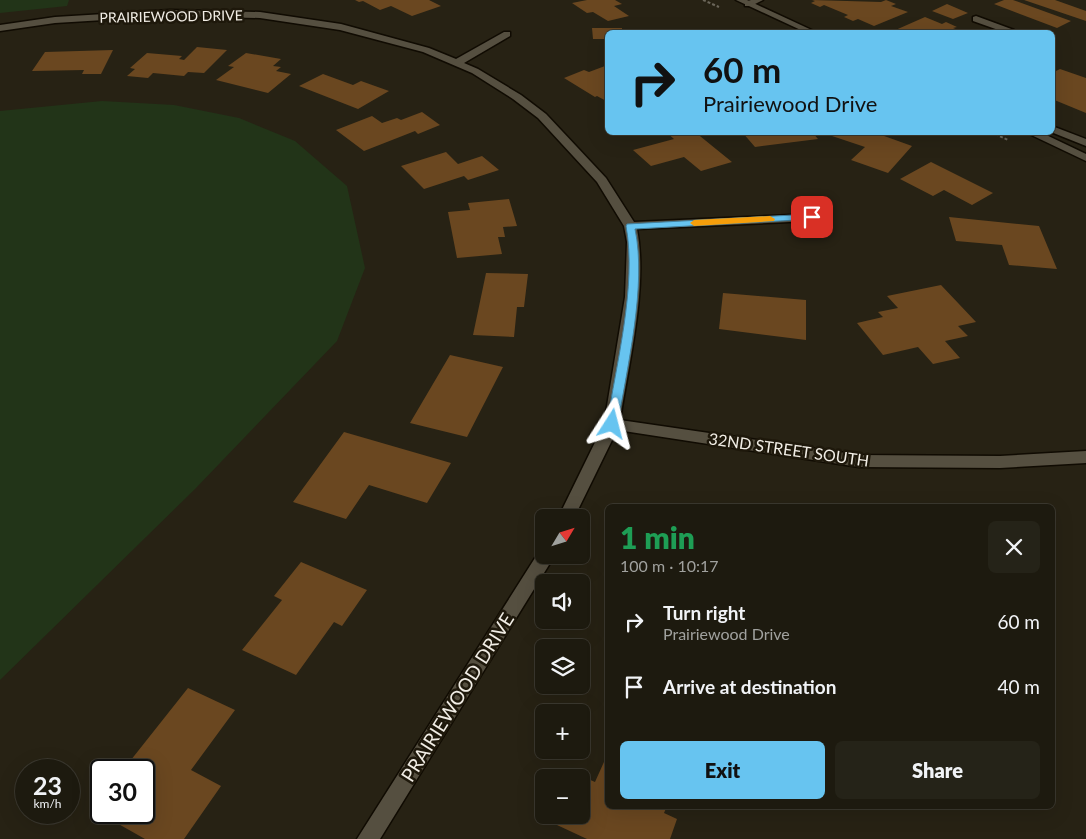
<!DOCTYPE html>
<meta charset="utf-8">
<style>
:root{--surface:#1d1a0f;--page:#252318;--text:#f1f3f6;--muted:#a0a19e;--line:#3b382f;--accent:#67c4f0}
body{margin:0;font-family:Lato,sans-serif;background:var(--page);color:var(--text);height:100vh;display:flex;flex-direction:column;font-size:19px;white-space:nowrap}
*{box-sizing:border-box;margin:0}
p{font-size:16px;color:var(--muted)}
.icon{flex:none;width:28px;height:28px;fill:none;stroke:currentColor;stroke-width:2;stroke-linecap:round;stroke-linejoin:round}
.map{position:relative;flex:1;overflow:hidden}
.side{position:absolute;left:605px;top:504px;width:450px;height:305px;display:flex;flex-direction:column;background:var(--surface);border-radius:8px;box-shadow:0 5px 20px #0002,0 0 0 1px var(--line)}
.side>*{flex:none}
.top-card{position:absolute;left:605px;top:30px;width:450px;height:105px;border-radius:8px;box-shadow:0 5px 20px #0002,0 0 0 1px var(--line);background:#67c4f0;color:#111;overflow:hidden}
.needle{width:32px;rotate:52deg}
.controls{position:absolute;left:535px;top:509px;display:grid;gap:10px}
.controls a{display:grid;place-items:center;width:55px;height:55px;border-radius:8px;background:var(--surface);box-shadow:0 5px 20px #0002,0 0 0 1px var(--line);font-size:25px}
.speed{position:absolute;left:15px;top:759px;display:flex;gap:10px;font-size:25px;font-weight:700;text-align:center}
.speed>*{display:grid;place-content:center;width:65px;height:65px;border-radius:50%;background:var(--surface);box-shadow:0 5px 20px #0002,0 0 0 1px var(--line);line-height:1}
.speed small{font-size:12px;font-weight:400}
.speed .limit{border:2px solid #111;border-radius:8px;background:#fff;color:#111}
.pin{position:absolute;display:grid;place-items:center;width:42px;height:42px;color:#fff;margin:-21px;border-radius:10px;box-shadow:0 2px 8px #0006}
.me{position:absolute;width:55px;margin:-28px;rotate:9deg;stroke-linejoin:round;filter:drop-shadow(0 0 4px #0008)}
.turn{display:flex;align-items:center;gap:18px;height:105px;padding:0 15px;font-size:22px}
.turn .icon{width:65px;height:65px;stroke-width:2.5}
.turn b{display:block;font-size:35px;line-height:42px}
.round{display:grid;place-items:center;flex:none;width:52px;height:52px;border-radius:8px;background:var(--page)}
.headline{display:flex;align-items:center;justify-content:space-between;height:85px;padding:0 15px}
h1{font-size:30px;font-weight:800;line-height:38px;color:#1e9e55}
.cta{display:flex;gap:10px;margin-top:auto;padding:10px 15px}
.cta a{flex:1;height:58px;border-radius:8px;background:var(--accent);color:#111;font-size:20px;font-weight:800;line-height:58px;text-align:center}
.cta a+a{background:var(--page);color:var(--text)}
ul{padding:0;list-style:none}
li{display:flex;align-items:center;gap:15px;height:65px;padding:0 15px}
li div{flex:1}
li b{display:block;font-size:19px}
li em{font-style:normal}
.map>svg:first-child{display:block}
</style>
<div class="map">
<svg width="1086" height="839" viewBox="0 0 1086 839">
<rect width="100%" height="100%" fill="#272214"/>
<path fill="#223418" d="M0,0H69L67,6L0,13Z
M102,101L174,105L239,118L295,141L347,186L365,268L337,341L195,489L0,680V111Z"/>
<path fill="#6a4720" d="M355,0H429L441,6L412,16L391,6L380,10L363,1L359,2Z
M587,0H615L622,4L614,6L629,16L608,21L593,12L587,13L572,3Z
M812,0L881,2L886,0L896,4L891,6L908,12L874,26L858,19L853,21L844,17L848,15L824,5L820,7L811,3L815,1Z
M1004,0H1013L1071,21L1057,28L994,4Z
M1024,0H1055L1086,11V21Z
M947,4L968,13L953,19L932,11Z
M925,17L942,24L946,22L957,27L953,28L963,32H891Z
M592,28H622V32H608V39H593Z
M197,47L227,50L204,73L188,72L184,76L153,73L148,78L127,76L135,69L130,68L147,53L182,56L179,59L184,60Z
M113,50L101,74H82L84,70L32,71L45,52Z
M246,53L281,59L273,66L281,67L276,71L291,74L268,93L216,80L234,67L228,66Z
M605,66L608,67V102L597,96L595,97L564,78L584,70L589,72Z
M1060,69L1086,78V113L1052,99V73Z
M323,74L353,85L361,81L389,91L358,109L299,86Z
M422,112L440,125L418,134L415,131L364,151L336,130L372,116L382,123L397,118L401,120Z
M666,132H695L732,162L701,171L684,157L651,166L633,150L674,139Z
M742,132H812L818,139L755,147Z
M836,132H873L912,146L888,173L851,160L865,147L832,136Z
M446,152L458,164L482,156L499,170L468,180L464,176L424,189L401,166Z
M931,162L993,193L972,205L944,190L933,196L900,179Z
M509,199L517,226L503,227L505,237H498L502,254L457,258L448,212L470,210L468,203Z
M949,217L1039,226L1057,269L1009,265L1002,245L956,241Z
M486,273L528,274L524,307H517L514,337L473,335Z
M941,285L976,322L958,326L968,336L945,341L960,358L933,364L918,347L883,355L857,323L883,317L878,312L898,308L887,296Z
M723,293L806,300V340L719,329Z
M450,355L503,367L467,437L410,423Z
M344,432L451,463L427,503L369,485L346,519L293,502Z
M301,562L367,590L342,626L334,622L296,675L242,650L282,600L274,596Z
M188,688L235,710L191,770L221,786L184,839H145L92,809L101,797V812H144V770H123Z
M608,753V806H667L664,813L677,819L670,839H587L557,825L561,815H581V778H578L579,775L595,782Z"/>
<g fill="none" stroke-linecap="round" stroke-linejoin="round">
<g stroke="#100b02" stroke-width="3">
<path id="lane" d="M751,0H763L751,6H745V2Z
M976,16L1014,30L1016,32H1004L973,21V17Z
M1052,126L1086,139V146L1051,132Z"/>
</g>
<g stroke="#100b02" stroke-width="3">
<path id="street" d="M170,10L260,12L341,24L429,48L456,59L504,32H510V36L464,63L478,69L521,95L546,114L606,178L634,222L816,214L818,217L812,221L637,229C648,286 629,362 620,420L859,455L1000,456L1086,451V463L1000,468L859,467L617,430L574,518H558L604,424L625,297L627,242L624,226L597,182L538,118L513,99L472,73L423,52L340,30L260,18L170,16L55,23L0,31V25L55,17Z
M544,549V555H555L552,560L380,839H357L540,550Z"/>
</g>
<g stroke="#100b02" stroke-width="3">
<path id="secondary" d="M736,0H747L816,32H805Z
M1025,132H1040L1086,154V161Z"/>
</g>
<path stroke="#6b665a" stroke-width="2" stroke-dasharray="3 2" stroke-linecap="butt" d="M703,0L719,7
M991,132L1008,140"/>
<use href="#lane" fill="#554f40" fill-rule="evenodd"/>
<use href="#street" fill="#554f40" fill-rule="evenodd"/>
<use href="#secondary" fill="#554f40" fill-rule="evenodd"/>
</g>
<path fill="#67c4f0" stroke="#437f9c" d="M812,214L816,217L815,219L635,229C647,285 627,367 618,424L612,429L608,427L607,424C616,364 637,286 626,226L627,224Z"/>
<path fill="#f59e0b" d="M770,216L775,219L774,221L694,226L690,223L694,220Z"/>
<g text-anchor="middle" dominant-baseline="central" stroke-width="5" stroke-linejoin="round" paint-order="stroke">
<g font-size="14" fill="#f1ede5" stroke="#1e180b">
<text transform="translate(171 16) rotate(-1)">PRAIRIEWOOD DRIVE</text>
</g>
<g font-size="16" fill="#f1ede5" stroke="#1e180b">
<text transform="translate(789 449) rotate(8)">32ND STREET SOUTH</text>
</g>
<g font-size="19" fill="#f1ede5" stroke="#1e180b">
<text transform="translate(457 697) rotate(-58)">PRAIRIEWOOD DRIVE</text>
</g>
</g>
</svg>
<div class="controls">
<a><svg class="needle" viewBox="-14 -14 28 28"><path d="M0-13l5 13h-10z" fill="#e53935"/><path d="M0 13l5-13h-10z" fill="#a0a19e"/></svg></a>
<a><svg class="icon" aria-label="sound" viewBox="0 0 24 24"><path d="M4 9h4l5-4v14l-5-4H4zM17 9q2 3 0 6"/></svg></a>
<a><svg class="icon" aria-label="layers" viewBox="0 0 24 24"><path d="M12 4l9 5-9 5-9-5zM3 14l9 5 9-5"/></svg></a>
<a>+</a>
<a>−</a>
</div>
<div class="speed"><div>23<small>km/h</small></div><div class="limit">30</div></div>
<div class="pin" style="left:812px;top:217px;background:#d93025"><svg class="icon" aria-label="arrive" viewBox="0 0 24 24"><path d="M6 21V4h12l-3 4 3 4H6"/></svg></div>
<svg class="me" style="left:612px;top:424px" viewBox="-20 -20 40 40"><path d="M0-17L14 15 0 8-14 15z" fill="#67c4f0" stroke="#fff" stroke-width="4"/></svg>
<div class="top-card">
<div class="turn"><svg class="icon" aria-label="right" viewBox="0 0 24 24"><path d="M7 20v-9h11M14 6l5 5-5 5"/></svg><div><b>60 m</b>Prairiewood Drive</div></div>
</div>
<section class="side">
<div class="headline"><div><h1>1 min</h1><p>100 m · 10:17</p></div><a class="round"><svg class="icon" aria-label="close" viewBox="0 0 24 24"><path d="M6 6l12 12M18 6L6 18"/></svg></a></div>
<ul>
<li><svg class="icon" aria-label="right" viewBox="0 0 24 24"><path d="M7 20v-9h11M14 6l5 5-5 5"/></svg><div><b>Turn right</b><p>Prairiewood Drive</p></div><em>60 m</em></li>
<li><svg class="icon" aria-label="arrive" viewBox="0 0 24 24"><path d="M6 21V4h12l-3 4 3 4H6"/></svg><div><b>Arrive at destination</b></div><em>40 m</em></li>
</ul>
<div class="cta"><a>Exit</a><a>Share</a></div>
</section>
</div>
